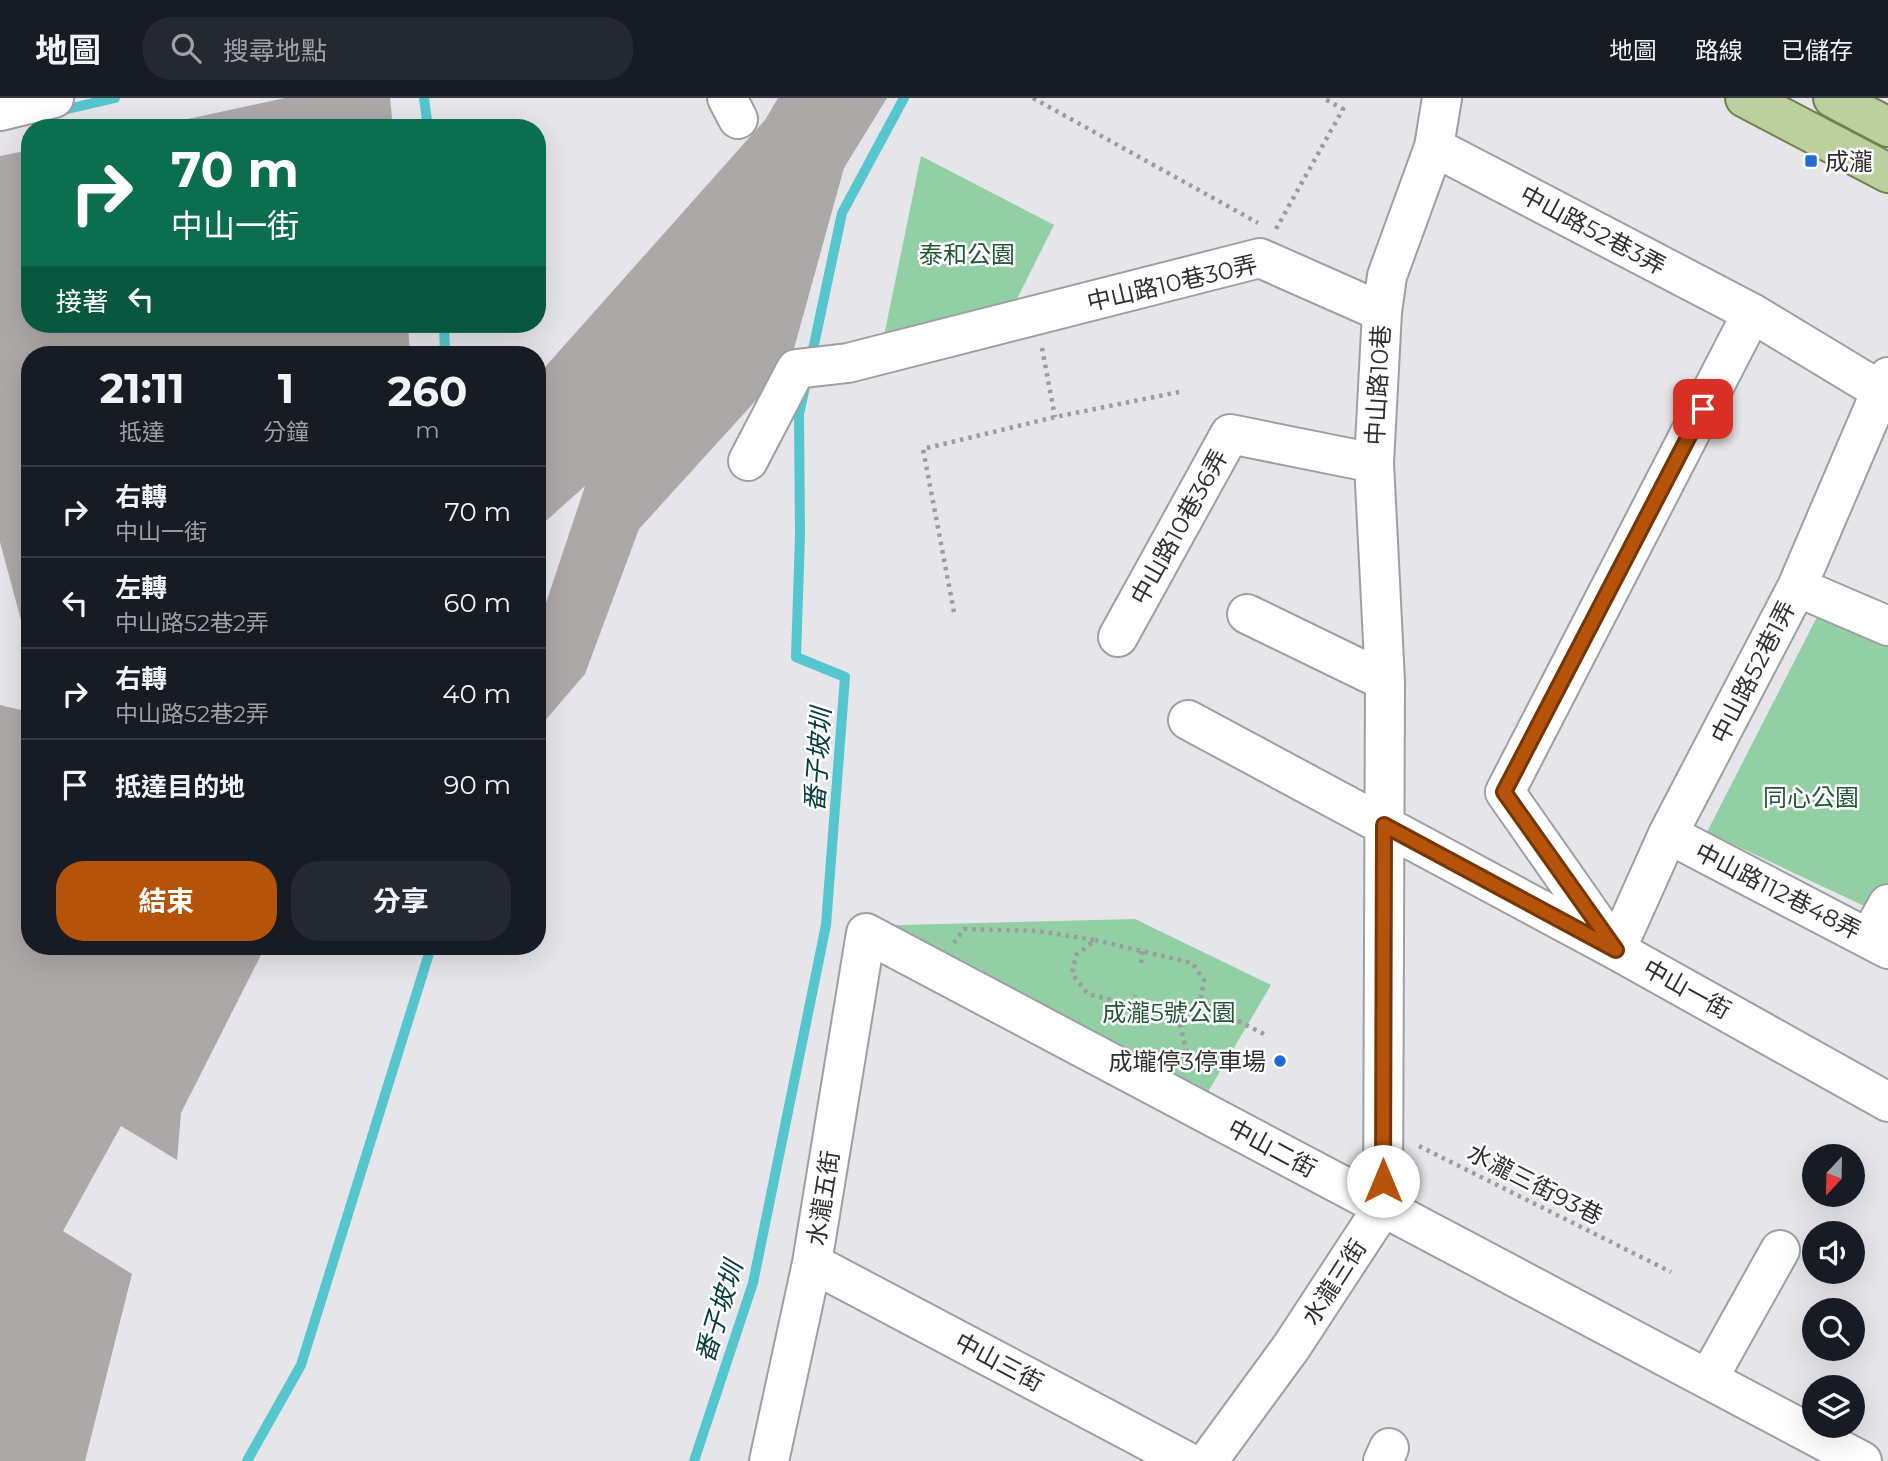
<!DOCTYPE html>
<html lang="zh-TW">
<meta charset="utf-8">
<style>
:root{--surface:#171b24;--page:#242831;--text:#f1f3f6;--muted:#9ea1a6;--line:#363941;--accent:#b45309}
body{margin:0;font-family:Montserrat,"Noto Sans TC",sans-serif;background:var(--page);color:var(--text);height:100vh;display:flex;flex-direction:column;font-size:26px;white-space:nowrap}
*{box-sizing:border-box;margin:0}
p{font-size:23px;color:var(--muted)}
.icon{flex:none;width:38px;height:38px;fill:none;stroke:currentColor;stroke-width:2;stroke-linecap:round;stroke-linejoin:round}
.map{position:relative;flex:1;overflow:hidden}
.panel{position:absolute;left:21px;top:248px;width:525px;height:609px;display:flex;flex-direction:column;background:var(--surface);border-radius:28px;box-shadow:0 7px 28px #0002}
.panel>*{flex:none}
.top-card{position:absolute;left:21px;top:21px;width:525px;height:214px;border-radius:28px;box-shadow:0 7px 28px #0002;background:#0b6e4f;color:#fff;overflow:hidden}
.needle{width:46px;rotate:202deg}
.fabs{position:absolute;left:1802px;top:1046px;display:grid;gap:14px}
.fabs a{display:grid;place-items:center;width:63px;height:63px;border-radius:50%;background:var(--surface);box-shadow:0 7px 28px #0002;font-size:35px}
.pin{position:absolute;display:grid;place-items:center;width:60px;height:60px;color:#fff;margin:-30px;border-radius:14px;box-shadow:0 4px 10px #0006}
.me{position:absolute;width:77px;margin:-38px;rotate:0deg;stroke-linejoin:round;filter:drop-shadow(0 0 5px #0008)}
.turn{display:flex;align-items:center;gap:24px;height:147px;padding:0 35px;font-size:32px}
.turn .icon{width:91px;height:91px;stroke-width:2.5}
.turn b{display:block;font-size:49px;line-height:60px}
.then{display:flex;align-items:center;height:66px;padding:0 35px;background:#0003;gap:14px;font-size:26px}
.eta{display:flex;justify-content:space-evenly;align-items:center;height:119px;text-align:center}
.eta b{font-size:42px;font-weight:700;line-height:49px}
.button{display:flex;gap:14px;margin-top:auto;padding:14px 35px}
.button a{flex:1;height:80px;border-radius:28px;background:var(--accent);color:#fff;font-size:28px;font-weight:700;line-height:80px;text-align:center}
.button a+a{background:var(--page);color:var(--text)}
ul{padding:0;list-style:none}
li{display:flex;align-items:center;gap:21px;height:91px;padding:0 35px;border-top:2px solid var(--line)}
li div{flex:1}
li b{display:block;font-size:26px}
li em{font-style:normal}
header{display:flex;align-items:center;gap:42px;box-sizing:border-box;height:98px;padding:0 35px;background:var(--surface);border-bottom:2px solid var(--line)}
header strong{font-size:33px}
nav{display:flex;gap:38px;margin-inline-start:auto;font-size:24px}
.search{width:490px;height:63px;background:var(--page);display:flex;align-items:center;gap:18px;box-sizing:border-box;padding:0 24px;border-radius:28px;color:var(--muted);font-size:26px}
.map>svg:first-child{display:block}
</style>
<header>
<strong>地圖</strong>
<div class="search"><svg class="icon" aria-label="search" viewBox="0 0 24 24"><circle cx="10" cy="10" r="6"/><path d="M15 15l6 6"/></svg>搜尋地點</div>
<nav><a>地圖</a><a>路線</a><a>已儲存</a></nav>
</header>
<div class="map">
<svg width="1888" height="1363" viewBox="0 0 1888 1363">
<rect width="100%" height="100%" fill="#e6e6ea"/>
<path fill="#92cfa4" d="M921,58L1054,127L1005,225L879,262Z
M1817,519L1888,547V794L1877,814L1707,734Z
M1135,821L1271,887L1199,1009L864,828Z"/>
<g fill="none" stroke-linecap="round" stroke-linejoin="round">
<path stroke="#55c6ce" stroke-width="10" d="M424,0L428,30
M59,13L115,0
M444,226L445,257
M811,261L842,115L904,0
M247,1363L301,1267L431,849
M694,1363L753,1185L826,827L845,579L796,559L800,437L799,316L805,289"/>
</g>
<path fill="#aca8a7" d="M285,0H390L393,30H146Z
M778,0H887L844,70L790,265L639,431L585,576L537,632V532L585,388L537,431V278L765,22Z
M30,52V226H408L410,257H30L29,552L0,444V58Z
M0,607L30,614V849H265L181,1015L177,1062L121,1028L63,1133L132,1176L85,1363H0Z"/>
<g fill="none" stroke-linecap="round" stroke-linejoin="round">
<g stroke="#9e9fa2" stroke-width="42">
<path id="minor" d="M727,0L738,21
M0,13L54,0
M1434,49L1752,215L1881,293L1888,279
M748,363L796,271L848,265L1260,160L1382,214
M1797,489L1888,528
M1247,516L1385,583
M1118,539L1230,336L1374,365
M1188,622L1616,852L1888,1004
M1668,736L1888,851
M1869,840L1888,806
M1610,844L1505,694L1752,215
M1616,852L1668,736L1797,489L1881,293
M812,1165L1186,1363
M1708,1281L1780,1152
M769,1363L812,1165L866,835L1862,1363
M1208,1363L1292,1248L1383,1109L1385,583L1374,365L1382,214L1387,178L1434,49L1442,0
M1383,1363L1389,1350"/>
</g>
<g stroke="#6e824e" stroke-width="42">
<path id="major" d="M1745,0L1888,75
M1833,0L1888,29"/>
</g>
<path stroke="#9c9c9f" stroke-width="4.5" stroke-dasharray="3.5 5" stroke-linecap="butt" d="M1033,0L1258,125
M1276,131L1343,11L1323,0
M1042,250L1055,319
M954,514L923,351L1055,319L1179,294
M1095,842L1192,865L1204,882L1200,904L1178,918L1088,896L1072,876L1076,857Z
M954,845L964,831L1038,833L1094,842
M1141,865L1142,853
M1200,904L1264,936
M1134,907L1135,897
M1178,918L1190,968
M1419,1048L1671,1174"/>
<use href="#minor" stroke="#fff" stroke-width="38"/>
<use href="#major" stroke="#bcd09f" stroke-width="38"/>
</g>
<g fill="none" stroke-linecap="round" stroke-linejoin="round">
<g stroke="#753606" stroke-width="18">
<path id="route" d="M1383,1083L1384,727L1616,852L1504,694L1703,311"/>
</g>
<use href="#route" stroke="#b45309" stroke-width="12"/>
</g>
<g fill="#226ad5" stroke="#fff" stroke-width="2.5">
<rect x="1804" y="56" width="14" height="14" rx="3.5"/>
<circle cx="1280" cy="963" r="7"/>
</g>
<g text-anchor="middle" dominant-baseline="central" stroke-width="5" stroke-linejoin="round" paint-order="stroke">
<g font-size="24" fill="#2e2e2f" stroke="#fff" text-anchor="start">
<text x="1825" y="63">成瀧</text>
<text x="1266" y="963" text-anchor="end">成壠停3停車場</text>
</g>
<g font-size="24" fill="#2e2e2f" stroke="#fff">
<text transform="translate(1593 132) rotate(28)">中山路52巷3弄</text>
<text transform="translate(1172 185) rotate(-13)">中山路10巷30弄</text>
<text transform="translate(1378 287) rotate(-87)">中山路10巷</text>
<text transform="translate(1179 429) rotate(-61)">中山路10巷36弄</text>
<text transform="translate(1753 574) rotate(-63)">中山路52巷1弄</text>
<text transform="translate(1778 793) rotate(27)">中山路112巷48弄</text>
<text transform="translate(1687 891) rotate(29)">中山一街</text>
<text transform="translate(1272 1050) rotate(28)">中山二街</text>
<text transform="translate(1535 1086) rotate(27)">水瀧三街93巷</text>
<text transform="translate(823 1100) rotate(-81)">水瀧五街</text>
<text transform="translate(1334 1184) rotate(-57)">水瀧三街</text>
<text transform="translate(999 1264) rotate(28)">中山三街</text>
</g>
<g font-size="24" fill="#225736" stroke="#fff">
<text x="967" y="156">泰和公園</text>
<text x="1811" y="699">同心公園</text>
<text x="1169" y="914">成瀧5號公園</text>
</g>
<g font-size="26" font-style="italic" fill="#043c3f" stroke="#fff">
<text transform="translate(818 662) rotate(-86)">番子坡圳</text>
<text transform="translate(719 1214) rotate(-73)">番子坡圳</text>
</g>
</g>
</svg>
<div class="fabs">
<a><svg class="needle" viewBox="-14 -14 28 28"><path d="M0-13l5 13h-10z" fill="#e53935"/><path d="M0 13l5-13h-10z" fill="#9ea1a6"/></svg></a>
<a><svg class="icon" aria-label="sound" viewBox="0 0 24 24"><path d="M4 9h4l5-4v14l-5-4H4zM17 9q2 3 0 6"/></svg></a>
<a><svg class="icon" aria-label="search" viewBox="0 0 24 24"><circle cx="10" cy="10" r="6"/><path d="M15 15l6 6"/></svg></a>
<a><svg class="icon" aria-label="layers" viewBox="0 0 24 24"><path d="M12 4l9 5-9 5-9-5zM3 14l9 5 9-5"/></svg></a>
</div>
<div class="pin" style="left:1703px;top:311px;background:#d93025"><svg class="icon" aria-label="arrive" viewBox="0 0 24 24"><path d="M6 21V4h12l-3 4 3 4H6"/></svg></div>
<svg class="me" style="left:1383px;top:1083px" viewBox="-20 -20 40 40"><circle r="19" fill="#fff"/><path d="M0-13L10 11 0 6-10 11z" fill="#b45309"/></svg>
<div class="top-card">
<div class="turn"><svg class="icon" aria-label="right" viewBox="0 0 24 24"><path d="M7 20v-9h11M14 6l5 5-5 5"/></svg><div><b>70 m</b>中山一街</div></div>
<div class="then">接著<svg class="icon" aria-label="left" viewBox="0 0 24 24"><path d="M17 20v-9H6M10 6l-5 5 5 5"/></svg></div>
</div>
<section class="panel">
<div class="eta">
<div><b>21:11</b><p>抵達</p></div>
<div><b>1</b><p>分鐘</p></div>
<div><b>260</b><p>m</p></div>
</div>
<ul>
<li><svg class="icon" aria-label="right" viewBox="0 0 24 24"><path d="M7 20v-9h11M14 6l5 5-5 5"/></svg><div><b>右轉</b><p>中山一街</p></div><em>70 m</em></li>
<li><svg class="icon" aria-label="left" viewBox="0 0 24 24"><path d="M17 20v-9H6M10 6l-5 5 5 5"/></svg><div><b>左轉</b><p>中山路52巷2弄</p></div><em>60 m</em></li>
<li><svg class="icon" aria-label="right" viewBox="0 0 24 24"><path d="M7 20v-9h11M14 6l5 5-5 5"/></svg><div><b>右轉</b><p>中山路52巷2弄</p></div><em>40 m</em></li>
<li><svg class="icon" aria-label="arrive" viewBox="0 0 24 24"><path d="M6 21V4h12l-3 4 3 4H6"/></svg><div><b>抵達目的地</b></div><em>90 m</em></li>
</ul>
<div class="button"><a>結束</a><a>分享</a></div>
</section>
</div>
